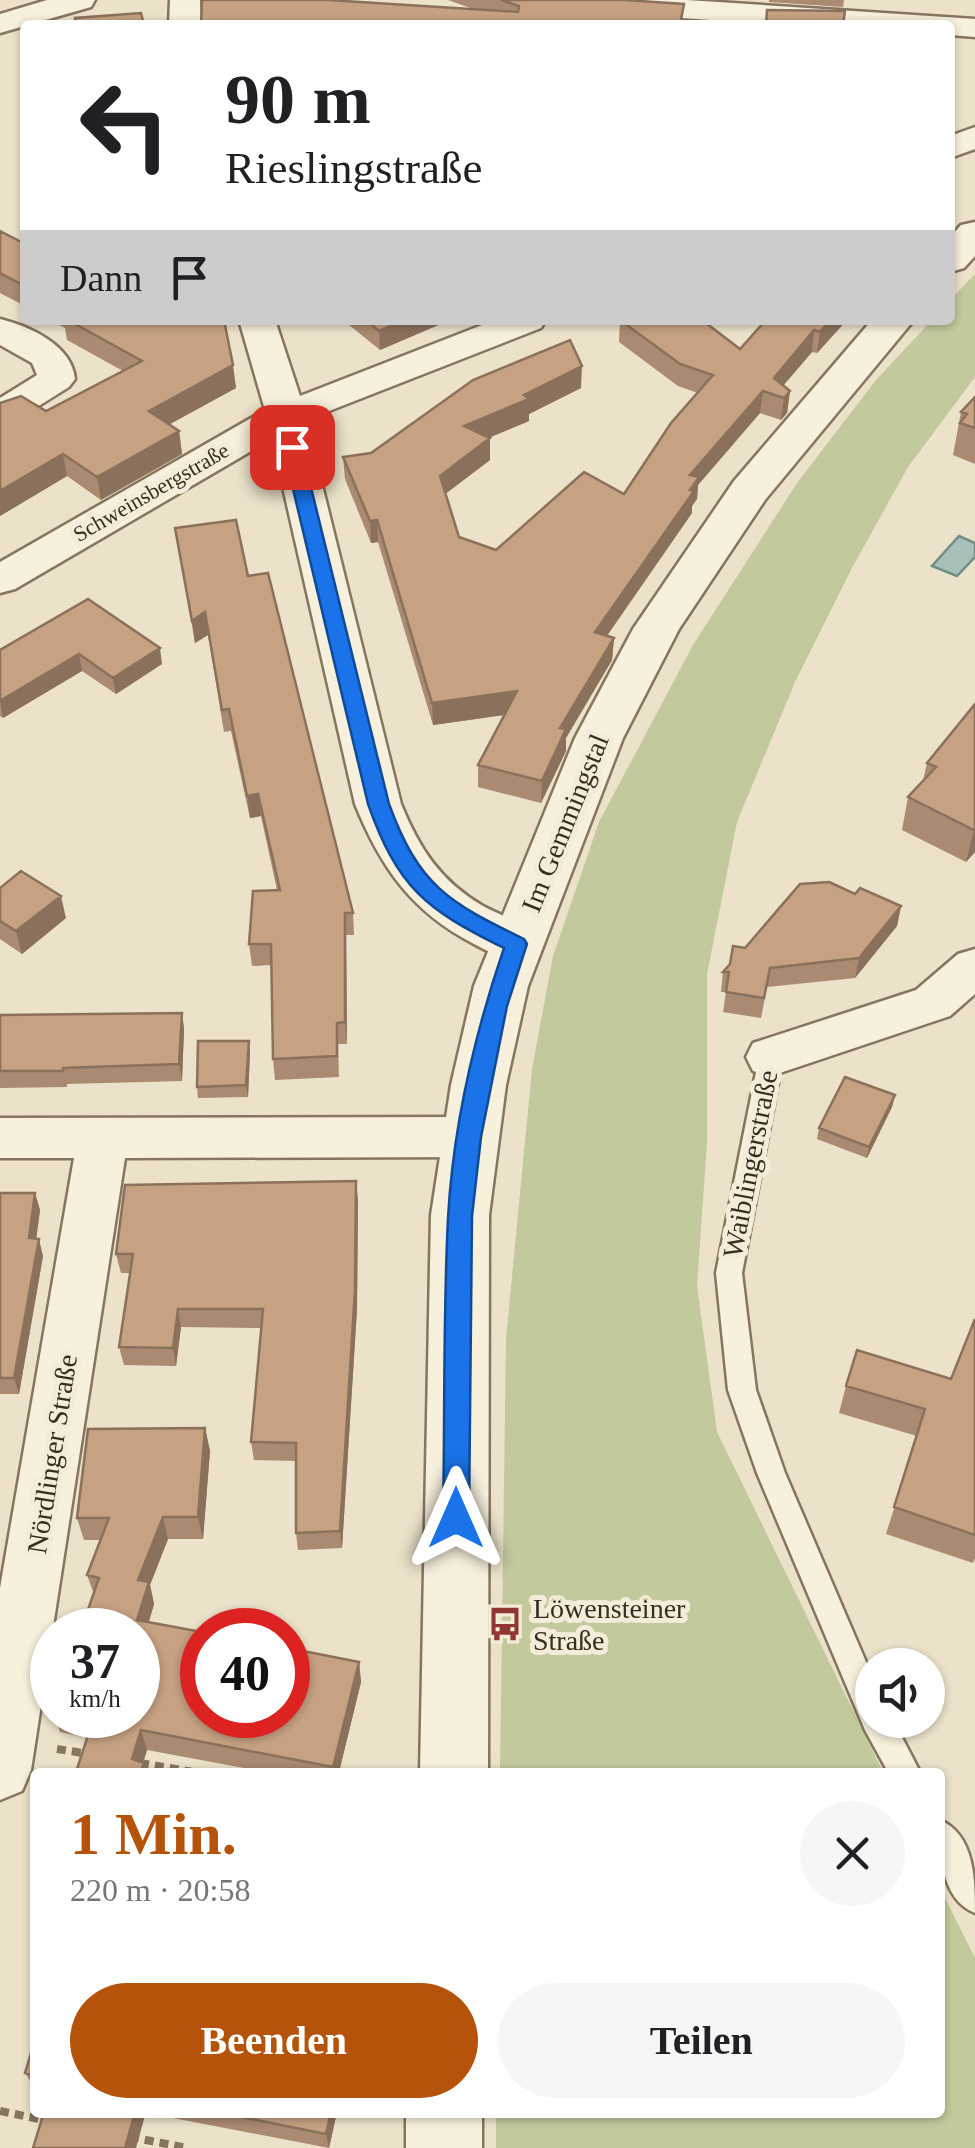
<!DOCTYPE html>
<html lang="de">
<meta charset="utf-8">
<style>
:root{--surface:#fff;--page:#f6f6f6;--text:#202124;--muted:#757577;--accent:#b45309}
body{margin:0;font-family:"Times New Roman",serif;background:var(--page);color:var(--text);height:100vh;display:flex;flex-direction:column;font-size:38px;white-space:nowrap}
*{box-sizing:border-box;margin:0}
p{font-size:32px;color:var(--muted)}
.icon{flex:none;width:55px;height:55px;fill:none;stroke:currentColor;stroke-width:2;stroke-linecap:round;stroke-linejoin:round}
.map{position:relative;flex:1;overflow:hidden}
.details{position:absolute;left:30px;top:1768px;width:915px;height:350px;display:flex;flex-direction:column;background:var(--surface);border-radius:10px;box-shadow:0 2px 8px #0004}
.details>*{flex:none}
.guide{position:absolute;left:20px;top:20px;width:935px;height:305px;border-radius:10px;box-shadow:0 2px 8px #0004;background:#fff;color:var(--text);overflow:hidden}
.buttons{position:absolute;left:855px;top:1648px;display:grid;gap:20px}
.buttons a{display:grid;place-items:center;width:90px;height:90px;border-radius:50%;background:var(--surface);box-shadow:0 2px 8px #0004;font-size:50px}
.speed{position:absolute;left:30px;top:1608px;display:flex;gap:20px;font-size:50px;font-weight:700;text-align:center}
.speed>*{display:grid;place-content:center;width:130px;height:130px;border-radius:50%;background:var(--surface);box-shadow:0 2px 8px #0004;line-height:1}
.speed small{font-size:25px;font-weight:400}
.speed .limit{border:15px solid #d22;background:#fff;color:#111}
.pin{position:absolute;display:grid;place-items:center;width:85px;height:85px;color:#fff;margin:-42px;border-radius:20px;box-shadow:0 5px 15px #0006}
.me{position:absolute;width:110px;margin:-55px;rotate:0deg;stroke-linejoin:round;filter:drop-shadow(0 0 8px #0008)}
.turn{display:flex;align-items:center;gap:35px;height:210px;padding:0 40px;font-size:45px}
.turn .icon{width:130px;height:130px;stroke-width:2.5}
.turn b{display:block;font-size:70px;line-height:85px}
.then{display:flex;align-items:center;height:95px;padding:0 40px;background:#0003;gap:20px;font-size:38px}
.round{display:grid;place-items:center;flex:none;width:105px;height:105px;border-radius:52px;background:var(--page)}
.summary{display:flex;align-items:center;justify-content:space-between;height:170px;padding:0 40px}
h1{font-size:60px;font-weight:700;line-height:75px;color:var(--accent)}
.button{display:flex;gap:20px;margin-top:auto;padding:20px 40px}
.button a{flex:1;height:115px;border-radius:60px;background:var(--accent);color:#fff;font-size:40px;font-weight:700;line-height:115px;text-align:center}
.button a+a{background:var(--page);color:var(--text)}
.map>svg:first-child{display:block}
</style>
<div class="map">
<svg width="975" height="2148" viewBox="0 0 975 2148">
<rect width="100%" height="100%" fill="#ebe2c9"/>
<path fill="#c2c99d" d="M975,274V377L908,467L852,568L795,682L737,822L707,974V1143L697,1286L717,1432L883,1772H500L506,1339L532,1069L553,956L599,822L693,645L797,483L876,380L932,320H950V300Z
M940,1888L975,1958V2148H496V2113L940,2112Z"/>
<path fill="#a9c0ba" stroke="#708e88" stroke-width="2.5" d="M959,536L975,543V557L957,576L932,566Z"/>
<g fill="none" stroke-linecap="round" stroke-linejoin="round">
<g stroke="#86755f" stroke-width="5">
<path id="service" d="M771,1047L780,1050L783,1057L742,1273L756,1390L785,1473L872,1676V1720H893L920,1772H888L865,1730L757,1473L728,1390L716,1273L759,1057L762,1050Z
M940,1820C975,1835 975,1881 975,1913C940,1899 940,1852 940,1820Z"/>
</g>
<g stroke="#86755f" stroke-width="5">
<path id="minor" d="M47,0H95L91,7L0,33V14Z
M170,0H200L201,25H169Z
M530,0H687L975,19V37L950,35V25H786L545,9L534,7Z
M975,127V149L950,158V136Z
M0,319C29,326 72,345 75,379L69,387L13,422L0,425V398L37,375L32,363L0,345Z
M239,320H275L300,396L495,320H546L541,328L306,420L401,804C419,848 440,881 483,906C503,917 528,923 540,944L533,956C510,964 495,955 474,944C412,912 381,868 355,804L272,439L15,589L0,593V562L265,410Z
M975,949V994L950,1016L771,1076L753,1071L746,1057L753,1043L916,990L958,954Z
M470,1117L488,1123L496,1137L488,1151L470,1157L125,1158L31,1770L22,1791L0,1800V1588L74,1158H0V1118Z"/>
</g>
<g stroke="#86755f" stroke-width="5">
<path id="tertiary" d="M975,222V256L964,268L950,272V237L961,225Z
M872,320H914L765,500L679,629L623,738L528,986L506,1085L489,1215L488,1772H420L431,1215L451,1085L474,986L575,738L633,629L734,481Z
M406,2112H482V2148H406Z"/>
</g>
<path stroke="#86755f" stroke-width="8" stroke-dasharray="9 6" stroke-linecap="butt" d="M57,1749L89,1754
M140,1763L193,1772
M0,2111L49,2121
M130,2137L188,2148"/>
<use href="#service" fill="#f6f0dc" fill-rule="evenodd"/>
<use href="#minor" fill="#f6f0dc" fill-rule="evenodd"/>
<use href="#tertiary" fill="#f6f0dc" fill-rule="evenodd"/>
</g>
<path fill="#aa8a70" d="M448,0H625L682,25L476,10Z
M769,0H844L843,7L769,2Z
M0,231L25,244V306L0,293Z
M50,320H224L236,388L169,424L179,431L182,454L101,500L67,476L0,516V403L46,411L123,371L67,340L65,328Z
M343,320H450L380,350Z
M620,320L740,349L847,320L817,353L812,352L783,386L790,391L787,413L781,420L760,413L698,485L697,499L692,506V513L607,636L614,638L612,660L566,738V751L541,803L478,787V765L505,715L433,725L378,542L371,543L345,479L343,457L371,453L581,388L529,414V421L488,438H490V460L445,494L459,537L496,550L624,494L698,393L678,386L619,342Z
M975,397V464L953,455L961,412Z
M175,528L248,576L353,913L354,935H346L347,1044H338L339,1077L275,1080L273,1059L271,965L252,966L249,944L277,890L261,816L250,818L231,731L224,732L208,635L195,643Z
M88,599L162,664L116,694L82,671L3,718L0,716V650Z
M975,704V852L966,862L902,830L908,797L923,781L927,763Z
M0,888L66,918L22,954L0,939Z
M855,894L901,906L897,926L855,978L767,987L761,1018L723,1012L726,992H721L723,972L745,948Z
M182,1013L184,1029L182,1081L67,1084V1087L0,1088V1015Z
M250,1052L248,1097L198,1098L197,1087Z
M895,1095L892,1107L867,1158L817,1139L819,1128Z
M0,1193H35L40,1210L36,1239L43,1256L19,1394H0Z
M358,1200L357,1309L342,1548L298,1550L296,1533V1461L254,1460L251,1442L261,1328L181,1327L176,1366L124,1365L119,1347L130,1273H121L116,1254Z
M975,1319V1558L973,1563L886,1534L917,1436L839,1413L846,1386L951,1379Z
M205,1428L210,1451L203,1539H168L150,1585L154,1604L149,1622L359,1662L361,1682L339,1772H265L147,1750L143,1763L88,1738L60,1732L54,1715H138L87,1575L101,1540H84L77,1518Z
M35,2040V2088L25,2073Z
M44,2112H337L329,2148L147,2113Z"/>
<path fill="#8b715b" d="M405,320H450L380,350L379,331Z
M830,320H847L817,353L820,332Z
M814,330L812,352L775,395L774,378Z
M233,365L236,388L152,434L149,411Z
M582,366L581,388L529,414V421L464,448V426Z
M763,391L760,413L698,485L697,499L692,506V513L594,654L595,632L690,475Z
M790,391L787,413L781,420L784,398Z
M179,431L182,454L101,500L97,477Z
M490,438V460L440,498V476Z
M63,454L67,476L0,516V491Z
M377,520L378,542L371,543L370,521Z
M205,612L208,635L195,643L192,621Z
M614,638L612,660L566,738V751L541,803L542,781L560,728Z
M160,648L162,664L116,694L113,678Z
M79,654L82,671L3,718L0,701Z
M517,691V713L433,725L432,703Z
M258,794L261,816L250,818L247,796Z
M975,828V852L966,862L974,830Z
M61,896L66,918L22,954L16,931Z
M901,906L897,926L855,978L859,958Z
M345,913L346,935L347,1044L345,1022Z
M182,1013L184,1029L182,1081L179,1064Z
M249,1041L250,1052L248,1097L246,1085Z
M895,1095L892,1107L867,1158L869,1147Z
M356,1181L358,1200L357,1309L342,1548L340,1531Z
M35,1193L40,1210L34,1256L29,1238Z
M39,1239L43,1256L19,1394L14,1378Z
M178,1309L181,1327L176,1366L173,1348Z
M205,1428L210,1451L203,1539L198,1517Z
M163,1517L168,1539L150,1585L154,1604L143,1641L137,1620L138,1580Z
M359,1662L361,1682L339,1772H334L333,1767Z
M141,1730L147,1750L140,1772L132,1759Z
M135,2112H146L136,2148H125Z
M331,2112H337L329,2148L326,2134Z"/>
<path fill="#c6a182" stroke="#8b715b" stroke-width="2.5" d="M202,0H328L518,12L519,6L501,0H625L684,4L680,25H686H201Z
M767,10L845,11L843,25H766Z
M141,13L144,25H76L75,18Z
M0,231L25,244V286L0,273Z
M68,320H224L233,365L149,411L179,431L97,477L63,454L0,491V403L21,396L46,411L142,361Z
M366,320H405L379,331Z
M620,320H702L740,349L766,320H830L820,332L814,330L774,378L790,391L784,398L763,391L690,475L699,477L690,490L694,491L595,632L614,638L560,728L566,729L542,781L478,765L517,691L432,703L377,520L370,521L343,457L371,453L473,380L570,340L582,366L524,395L529,399L464,426L490,438L440,476L459,537L496,550L584,472L624,494L671,423L713,375L680,364Z
M975,397V428L960,423L967,414L961,412Z
M236,520L248,576L268,573L353,913H345V1022L337,1023V1056L273,1059L271,944H249L253,891L280,890L258,794L247,796L229,709L222,710L205,612L192,621L175,528Z
M88,599L160,648L113,678L79,654L0,701V650Z
M975,704V828L974,830L908,797L936,767L927,763Z
M21,871L61,896L16,931L0,921V888Z
M829,882L855,894L860,888L901,906L859,958L770,968L764,998L726,992L729,972H723L730,964L733,946L745,948L800,884Z
M182,1013L179,1064L63,1068V1071H0V1015Z
M198,1041H249L246,1085L197,1087Z
M845,1077L895,1095L869,1147L819,1128Z
M356,1181L355,1290L340,1531L296,1533V1443L251,1442L263,1309H178L173,1348L119,1347L133,1254H116L125,1185Z
M0,1193H35L29,1238L39,1239L14,1378H0Z
M975,1319V1535L894,1507L925,1409L846,1386L857,1350L951,1379Z
M205,1428L198,1517H163L138,1580L149,1582L137,1620L202,1632V1715H288V1648L359,1662L333,1767L141,1730L132,1759L144,1763L141,1772H76L93,1720L67,1715H138V1630H81L99,1578L87,1575L109,1518H77L88,1429Z
M35,2040V2075L25,2073Z
M44,2112H135L125,2148H33Z
M216,2112H331L326,2134Z"/>
<path fill="#1a73e8" stroke="#114b97" stroke-width="2.5" d="M292,442L301,447L389,804C419,886 448,902 524,939L527,944L507,1006L481,1137L472,1216L469,1518L466,1526L456,1529L447,1526L443,1518C445,1418 443,1317 448,1218C453,1128 475,1033 504,948C425,909 398,888 368,804L283,447Z"/>
<defs>
<g id="bus-bare" transform="scale(2.7)"><path d="M-5-6H5V4H4V6H2V4H-2V6H-4V4H-5ZM-3.5-4V0h7V-4ZM-3.5 1.2v1.5H-2V1.2ZM2 1.2v1.5H3.5V1.2Z" fill="#903734" stroke="#f3ecd8" stroke-width="2.5" paint-order="stroke"/></g>
</defs>
<g fill-rule="evenodd">
<use href="#bus-bare" x="505" y="1624"/>
</g>
<g text-anchor="middle" dominant-baseline="central" stroke-width="10" stroke-linejoin="round" paint-order="stroke">
<g font-size="22" fill="#382d21" stroke="#f3ecd8">
<text transform="translate(151 492) rotate(-30)">Schweinsbergstraße</text>
</g>
<g font-size="28" fill="#382d21" stroke="#f3ecd8">
<text transform="translate(565 823) rotate(-68)">Im Gemmingstal</text>
<text transform="translate(750 1164) rotate(-79)">Waiblingerstraße</text>
<text transform="translate(52 1454) rotate(-81)">Nördlinger Straße</text>
</g>
<g font-size="28" fill="#382d21" stroke="#f3ecd8" text-anchor="start">
<text x="533" y="1608">Löwensteiner<tspan x="533" dy="32">Straße</tspan></text>
</g>
</g>
</svg>
<div class="buttons">
<a><svg class="icon" aria-label="sound" viewBox="0 0 24 24"><path d="M4 9h4l5-4v14l-5-4H4zM17 9q2 3 0 6"/></svg></a>
</div>
<div class="speed"><div>37<small>km/h</small></div><div class="limit">40</div></div>
<div class="pin" style="left:292px;top:447px;background:#d93025"><svg class="icon" aria-label="arrive" viewBox="0 0 24 24"><path d="M6 21V4h12l-3 4 3 4H6"/></svg></div>
<svg class="me" style="left:456px;top:1518px" viewBox="-20 -20 40 40"><path d="M0-17L14 15 0 8-14 15z" fill="#1a73e8" stroke="#fff" stroke-width="4"/></svg>
<div class="guide">
<div class="turn"><svg class="icon" aria-label="left" viewBox="0 0 24 24"><path d="M17 20v-9H6M10 6l-5 5 5 5"/></svg><div><b>90 m</b>Rieslingstraße</div></div>
<div class="then">Dann<svg class="icon" aria-label="arrive" viewBox="0 0 24 24"><path d="M6 21V4h12l-3 4 3 4H6"/></svg></div>
</div>
<section class="details">
<div class="summary"><div><h1>1 Min.</h1><p>220 m · 20:58</p></div><a class="round"><svg class="icon" aria-label="close" viewBox="0 0 24 24"><path d="M6 6l12 12M18 6L6 18"/></svg></a></div>
<div class="button"><a>Beenden</a><a>Teilen</a></div>
</section>
</div>
